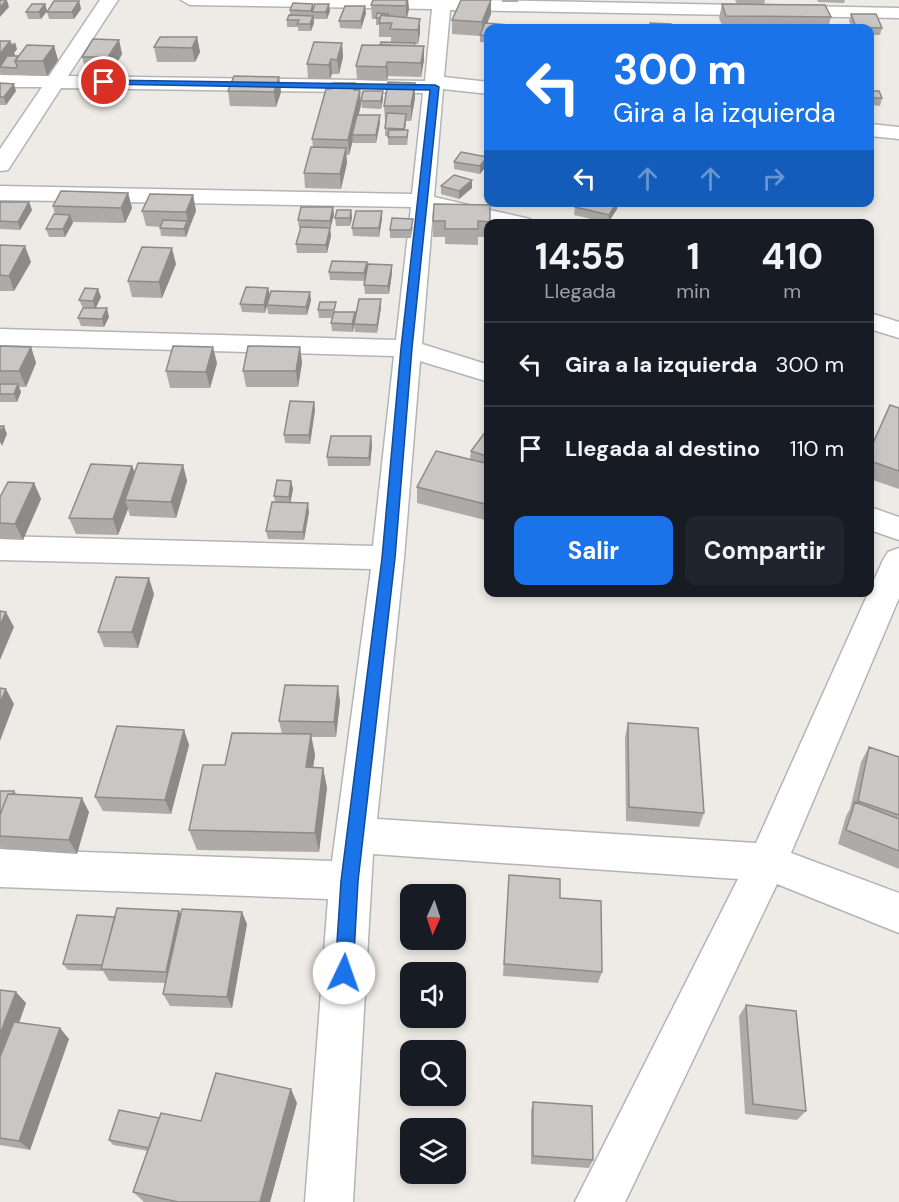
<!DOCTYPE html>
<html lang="es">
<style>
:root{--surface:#171b24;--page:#20242c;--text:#f1f3f6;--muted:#9ea1a6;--line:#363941;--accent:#1a73e8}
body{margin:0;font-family:"DM Sans",sans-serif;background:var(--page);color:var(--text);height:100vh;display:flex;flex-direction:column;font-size:22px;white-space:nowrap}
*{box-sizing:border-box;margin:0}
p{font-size:20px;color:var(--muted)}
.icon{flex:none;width:33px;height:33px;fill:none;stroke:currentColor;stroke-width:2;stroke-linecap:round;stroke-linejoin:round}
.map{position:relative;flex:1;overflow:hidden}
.sheet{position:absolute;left:484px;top:219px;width:390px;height:378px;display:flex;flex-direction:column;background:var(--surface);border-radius:12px;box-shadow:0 3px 9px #0003}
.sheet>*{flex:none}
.top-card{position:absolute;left:484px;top:24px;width:390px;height:183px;border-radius:12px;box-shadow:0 3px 9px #0003;background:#1a73e8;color:#fff;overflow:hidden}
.needle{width:39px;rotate:183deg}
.tools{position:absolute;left:400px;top:884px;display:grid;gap:12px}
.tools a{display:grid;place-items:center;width:66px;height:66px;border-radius:12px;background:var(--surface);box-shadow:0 3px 9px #0003;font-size:30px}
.pin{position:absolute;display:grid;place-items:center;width:51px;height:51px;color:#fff;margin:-26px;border:3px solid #fff;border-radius:50%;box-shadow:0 2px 6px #0007}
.me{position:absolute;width:66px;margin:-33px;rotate:3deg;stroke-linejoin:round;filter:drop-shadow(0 0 4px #0008)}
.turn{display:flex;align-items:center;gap:21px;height:126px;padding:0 30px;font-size:27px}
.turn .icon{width:78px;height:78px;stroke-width:2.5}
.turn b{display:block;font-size:42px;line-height:51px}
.lanes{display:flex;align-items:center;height:57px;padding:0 30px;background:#0003;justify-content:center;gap:30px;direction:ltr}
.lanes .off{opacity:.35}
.eta{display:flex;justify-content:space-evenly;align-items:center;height:102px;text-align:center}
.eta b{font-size:36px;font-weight:700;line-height:42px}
.button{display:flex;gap:12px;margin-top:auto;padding:12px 30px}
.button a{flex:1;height:69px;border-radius:12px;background:var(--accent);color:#fff;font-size:24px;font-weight:700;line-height:69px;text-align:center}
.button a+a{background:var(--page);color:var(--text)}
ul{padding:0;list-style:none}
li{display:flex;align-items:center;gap:18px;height:84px;padding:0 30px;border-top:2px solid var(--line)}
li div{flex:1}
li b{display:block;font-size:22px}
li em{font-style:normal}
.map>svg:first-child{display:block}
</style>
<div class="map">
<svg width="899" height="1202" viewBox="0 0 899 1202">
<rect width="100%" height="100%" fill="#eeebe6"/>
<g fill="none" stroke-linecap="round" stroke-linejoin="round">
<g stroke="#b1b5b7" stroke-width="3">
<path id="minor" d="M100,0H118L68,76L425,81L432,9L190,5L181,0H482L899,8V18L450,10L444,77L489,82V94L443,89L434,197L530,219L533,224H490L433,210L422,344L489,365V382L420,361L404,558L377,819L756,843L883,560L888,552L899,548V598L791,853L899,893V933L777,884L625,1202H575L738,879L373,854L353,1202H305L328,899L0,887V849L332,861L371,569L0,560V536L373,546L394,356L0,345V329L396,340L411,207L0,200V186L412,194L423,93L61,88L8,170L0,171V149L42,87H0V75L49,76Z
M870,124L899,127V139L870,136Z
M870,313L899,322V338L870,329Z
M870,507L899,517V540L870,530Z"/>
</g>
<use href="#minor" fill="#fff" fill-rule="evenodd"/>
</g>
<path fill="#aeaaa8" d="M408,0L409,9L407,18L420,19V33L418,44H415V46L424,60L421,77L388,76L387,81L357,80L356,66L380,45L391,42V37H379V25H376V19H372L371,5Z
M491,0V14L487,23L489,28V43L480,42V36L452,34V20Z
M502,0H518V2H502Z
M735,0H765L764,5L831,17L828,28H723L719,18L722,4H737Z
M817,0H845L844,3L818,2Z
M79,1L81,9L74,19H49L47,12Z
M45,4L47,11L41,19H28L26,12Z
M314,7L330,11L327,19H314V23L311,31H298V27H287V20L290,15V10Z
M366,13L361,29L340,28L339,21Z
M851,14L882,28L880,35H870V28H852L849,21Z
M197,37L200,52L195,62H157L154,47Z
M119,40L122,54L112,72L86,71L82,57Z
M0,41L11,42L17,49L14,53L15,55L14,56H18L54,46L58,60L47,76L20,75L19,74L18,75H2L1,73L0,74Z
M342,43L343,57L339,74H332L330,79H308L307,64Z
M279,77L281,92L276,107L230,106L228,91Z
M0,83L16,91L6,105H0Z
M355,83L356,90L361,105L358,115L380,123L376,143H353V140L349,155H346L347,163L341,189L305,188L304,173L313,147L312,139L331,89Z
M415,83V98L411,121H406L405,130L408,138L407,145H388V136H385V128L386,121H385L384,106Z
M383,91V99L381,109L362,108L361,101Z
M871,91L882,98L880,106L872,105L870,102Z
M454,162L487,165L480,174L454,169Z
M472,180V188L459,199L441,194V186Z
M128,193L132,208L125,223L72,222L65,237H49L46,229L55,215L53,206Z
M193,195L196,211L186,237L161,236L160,227L146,226L142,211Z
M0,202H29L32,210L20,230L0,229Z
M578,202H618L617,209L608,223L574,215L575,207Z
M490,205V224H489V237H478V245L445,244V237H433V221Z
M333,207L334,215L330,229L331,236L327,253H297L296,244L300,228H299L298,220Z
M351,210L352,218L350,226H336L335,218Z
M382,211V219L379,237L353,236L352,228Z
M413,227L411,238H390V230Z
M0,245L31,262L14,291H0Z
M367,262V269L392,273L389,294H365L364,285L365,281L330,280L329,272Z
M176,264L162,298L132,297L128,281Z
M268,288L270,296L311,300L307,315L268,314L267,306L265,313L242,312L240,304Z
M101,297L96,308L109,317L104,327L81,326L78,318L83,308L79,300Z
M381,299V307L377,333L355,332L354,326L353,332L332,331L331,323L332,318H319L318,310L337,311V312L355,318Z
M0,346L31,347L36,363L26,387H19L21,392L17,402H0Z
M300,347L302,363L298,387H246L243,371Z
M217,363L210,388H170L166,371Z
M314,402L315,410L310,444L285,443L284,435Z
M899,408V489L870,479V450Z
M489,427V521L417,503V487L470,459L471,451Z
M372,445L370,466H328L327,457Z
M183,465L187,481L176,518L130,516L128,509L118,535L76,534L69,518L132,466L135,472Z
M291,481L293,489L290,503L309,512L304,540L268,539L266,531L275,502L274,496Z
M34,483L41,499L23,540L0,539V497Z
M154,594L138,648L104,647L98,632Z
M340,701L336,737H311L315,755L313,767L323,768L327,788L319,852L197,850L189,830L225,765L282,734L279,721Z
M628,723L704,813L699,827L626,821L625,737Z
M184,730L189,745L171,814L103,811L95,797Z
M869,747L899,757V869L838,844L846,816L850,809L861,762Z
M0,791H14L17,794L89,812L77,854L2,849L0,847Z
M509,875L560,898L602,972L598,983L503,976Z
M181,914L247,924L232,1008L170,1006L163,994L165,983L109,981L103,971L68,970L63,964L115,917Z
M0,990L26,1003L19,1023L69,1039L30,1150L0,1145Z
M746,1005L806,1111L797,1120L745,1114L739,1016Z
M533,1102L593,1160L589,1168L531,1164V1111Z
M297,1103L270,1202H144L133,1192L148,1151L113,1145L109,1140L159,1118L201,1121Z"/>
<path fill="#8d8b88" d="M7,0L9,7L0,17V8Z
M407,0H408L409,9L406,20V6Z
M491,0V14L482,36V22Z
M79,1L81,9L74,19L72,12Z
M45,4L47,11L41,19L39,12Z
M329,4L330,11L327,19L326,12Z
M365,6L366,13L361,29V21Z
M313,16L314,23L311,31L310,24Z
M420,19V33L418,44V30Z
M197,37L200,52L195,62L192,48Z
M119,40L122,54L112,72L108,57Z
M10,41L12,45L15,42L17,49L14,53L15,55L6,67H0V54Z
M342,43L343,57L339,74L337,60Z
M54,46L58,60L47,76L43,61Z
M424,46V60L421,77V63Z
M331,59L332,74L330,79L329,65Z
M387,62L388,76L387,81L386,67Z
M279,77L281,92L276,107L274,92Z
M415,83V98L411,121V106Z
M14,84L16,91L6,105L4,97Z
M360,90L361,105L354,135H352L353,140L349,155L348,140Z
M383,91V99L381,109V101Z
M406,114V122L404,136V129Z
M380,115V123L376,143V135Z
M346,148L347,163L341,189L340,174Z
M487,157V165L480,174V166Z
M472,180V188L459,199V191Z
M128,193L132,208L125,223L121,208Z
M193,195L196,211L189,228L186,212Z
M29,202L32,210L20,230L18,222Z
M617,202H618L617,209L608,223L609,215Z
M333,207L334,215L330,229L331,236L327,253L326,245L330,228V221Z
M351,210L352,218L350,226V218Z
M382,211V219L379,237V228Z
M70,215L73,223L65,237L63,229Z
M187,221L189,229L186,237L184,229Z
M25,246L31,262L14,291L9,276Z
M172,248L176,264L162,298L159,282Z
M367,262V270L365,281L364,273Z
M392,265V273L389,294L388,286Z
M268,288L270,296L265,313L264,305Z
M98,289L101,297L95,309L93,301Z
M310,292L311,300L307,315L306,307Z
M381,299V307L377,333V325Z
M107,308L109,317L104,327L102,319Z
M355,312V320L353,332L352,324Z
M31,347L36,363L26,387L19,371Z
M213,347L217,363L210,388L206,372Z
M300,347L302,363L298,387L296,371Z
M18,384L21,392L17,402L14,394Z
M314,402L315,410L310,444L309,435Z
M4,426L7,434L2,446L0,442V433Z
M371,436L372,445L370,466L369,458Z
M183,465L187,481L176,518L171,502Z
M132,466L138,482L125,500L128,509L118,535L113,519Z
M291,481L293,489L290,505L289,497Z
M34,483L41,499L23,540L15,524Z
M308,503L309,512L304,540L303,532Z
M149,578L154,594L138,648L132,632Z
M6,612L14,627L0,660V625Z
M338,686L340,701L336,737L334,722Z
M6,689L14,704L0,741V703Z
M184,730L189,745L171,814L165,800Z
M311,734L315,755L310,788L306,767Z
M323,768L327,788L319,852L315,833Z
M82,798L89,812L77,854L69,840Z
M179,911L185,924L173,984L166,972Z
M242,912L247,924L232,1008L227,997Z
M16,992L26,1003L0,1075V1034Z
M60,1028L69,1039L30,1150L19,1141Z
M291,1089L297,1103L270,1202H260Z"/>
<path fill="#cac6c3" stroke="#8d8b88" stroke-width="1.5" d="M0,0H6L0,8Z
M373,0H407L406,6L371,5Z
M461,0H491L482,22L452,20Z
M54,1H79L72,12H47Z
M293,3L313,4L311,11L290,10Z
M32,4H45L39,12H26Z
M315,4H329L326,12H312Z
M722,4L825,5L831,17L726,16Z
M345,6H365L361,21H339Z
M377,13L388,14L387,16L381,15L380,18H376Z
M851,14H876L882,28L856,27Z
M289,15L313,16L310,24H297L299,20H287Z
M381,15L420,19L418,30L390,29L392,23H379Z
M485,23L509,25L508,28H489V36L480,35Z
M650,23L671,24L672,28H651Z
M160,37H197L192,48L154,47Z
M93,39L119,40L108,57H82Z
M0,41H10L0,54Z
M314,42L342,43L337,60L331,59L329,65L307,64Z
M381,42L415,43L414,46L380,45Z
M27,45L54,46L43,61H15Z
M362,45L424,46L421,63L387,62L386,67L356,66Z
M7,56H18L15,61L17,66L16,68L0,67Z
M234,76L279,77L274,92L228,91Z
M388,82L415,83L411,106H384Z
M0,83L14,84L4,97H0Z
M333,83H355L354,90H360L348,140L312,139L326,89H331Z
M363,91H383L381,101H361Z
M871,91H879L882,98H874Z
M387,113L406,114L404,129L385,128Z
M357,115H380L376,135H352Z
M389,130H408L407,137H388Z
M311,147L346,148L340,174L304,173Z
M461,152L487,157L480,166L454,162Z
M454,175L472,180L459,191L441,186Z
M61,191L128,193L121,208L53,206Z
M150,194L193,195L186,212L142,211Z
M0,202H29L18,222L0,221Z
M578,202H617L609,215L575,207Z
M434,204L490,205V222L478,221V229H445V221H433Z
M301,207H333L330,221L298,220Z
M337,210H351L350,218H335Z
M356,211H382L379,228H352Z
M54,214L70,215L63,229H46Z
M392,218L413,219L411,230H390Z
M163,220L187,221L184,229L160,228Z
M301,227L330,228L326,245L296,244Z
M0,245L25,246L9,276L0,275Z
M142,247L172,248L159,282L128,281Z
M332,261L367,262L364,273L329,272Z
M368,264L392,265L388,286L364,285Z
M246,287L268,288L264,305L240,304Z
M85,288L98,289L93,301L79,300Z
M271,291L310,292L306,307L267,305Z
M359,299H381L377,325L354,324Z
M320,302H336L334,310H318Z
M83,308H107L102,319L78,318Z
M334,312H355L352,324L331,323Z
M0,346L31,347L19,371H0Z
M173,346L213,347L206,372L166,371Z
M248,346L300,347L296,371H243Z
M0,384H18L14,394H0Z
M290,401L314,402L309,435H284Z
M890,405L899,408V471L870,461V450Z
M0,426H4L0,433Z
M489,427V457L471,451Z
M331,436H371L369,458L327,457Z
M436,451L489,464V505L417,487Z
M138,463L183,465L171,502L125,500Z
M91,464L132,466L113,519L69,518Z
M277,480L291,481L289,497L274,496Z
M8,482L34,483L15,524L0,523V497Z
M272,502L308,503L303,532L266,531Z
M116,577L149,578L132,632H98Z
M0,611L6,612L0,625Z
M285,685L338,686L334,722L279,721Z
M0,688L6,689L0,703Z
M628,723L698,728L704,813L629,807Z
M117,726L184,730L165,800L95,797Z
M232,733L311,734L306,767L323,768L315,833L189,830L203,765H225Z
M869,747L899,757V815L858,801Z
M0,791H14L13,794H8L0,815Z
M8,794L82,798L69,840L0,836V815Z
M855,802L899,819V851L846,830Z
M509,875L560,879V898L601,901L602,972L504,964Z
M117,908L179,911L166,972L101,969Z
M182,909L242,912L227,997L163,994Z
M77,915L115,917L102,965L63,964Z
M0,990L16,992L0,1034Z
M746,1005L796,1011L806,1111L753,1104Z
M14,1022L60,1028L19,1141L0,1138V1057Z
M216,1073L291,1089L260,1202H178L133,1192L161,1113L201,1121Z
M533,1102L592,1106L593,1160L533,1156Z
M119,1110L159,1118L149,1148L109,1140Z"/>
<path fill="#1a73e8" stroke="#114b97" stroke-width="1.5" d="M104,80L435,85L439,87L412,348L395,558L358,881L353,973L350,979L344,982L338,979L335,973L341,881L382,558L401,348L430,90L101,84Z"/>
</svg>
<div class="tools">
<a><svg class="needle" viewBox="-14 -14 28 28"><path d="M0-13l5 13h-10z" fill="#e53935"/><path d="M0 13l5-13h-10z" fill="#9ea1a6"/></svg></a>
<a><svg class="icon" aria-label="sound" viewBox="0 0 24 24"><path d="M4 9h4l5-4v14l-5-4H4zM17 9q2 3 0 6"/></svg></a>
<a><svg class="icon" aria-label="search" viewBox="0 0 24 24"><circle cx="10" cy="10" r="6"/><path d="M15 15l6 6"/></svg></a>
<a><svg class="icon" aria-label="layers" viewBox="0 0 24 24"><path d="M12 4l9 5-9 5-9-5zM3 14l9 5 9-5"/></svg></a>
</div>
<div class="pin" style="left:104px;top:82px;background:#d93025"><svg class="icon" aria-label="arrive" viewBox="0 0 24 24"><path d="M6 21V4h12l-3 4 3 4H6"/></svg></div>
<svg class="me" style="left:344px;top:973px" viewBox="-20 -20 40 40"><circle r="19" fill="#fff"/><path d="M0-13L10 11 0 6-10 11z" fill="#1a73e8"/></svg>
<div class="top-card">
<div class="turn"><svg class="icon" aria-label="left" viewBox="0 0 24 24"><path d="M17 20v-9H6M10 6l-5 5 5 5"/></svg><div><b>300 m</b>Gira a la izquierda</div></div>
<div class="lanes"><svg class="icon" aria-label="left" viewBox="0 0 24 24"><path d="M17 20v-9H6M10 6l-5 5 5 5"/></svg><svg class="icon off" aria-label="ahead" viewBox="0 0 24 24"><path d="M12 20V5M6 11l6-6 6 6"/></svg><svg class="icon off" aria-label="ahead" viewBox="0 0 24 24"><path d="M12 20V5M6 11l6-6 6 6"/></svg><svg class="icon off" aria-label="right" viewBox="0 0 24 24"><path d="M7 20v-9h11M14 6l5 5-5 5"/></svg></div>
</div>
<section class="sheet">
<div class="eta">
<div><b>14:55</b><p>Llegada</p></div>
<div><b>1</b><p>min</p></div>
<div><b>410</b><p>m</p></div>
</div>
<ul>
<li><svg class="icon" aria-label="left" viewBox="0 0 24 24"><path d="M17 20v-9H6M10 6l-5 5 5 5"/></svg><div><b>Gira a la izquierda</b></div><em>300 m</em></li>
<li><svg class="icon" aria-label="arrive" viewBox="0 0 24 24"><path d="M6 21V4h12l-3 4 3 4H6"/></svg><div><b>Llegada al destino</b></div><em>110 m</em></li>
</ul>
<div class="button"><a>Salir</a><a>Compartir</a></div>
</section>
</div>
